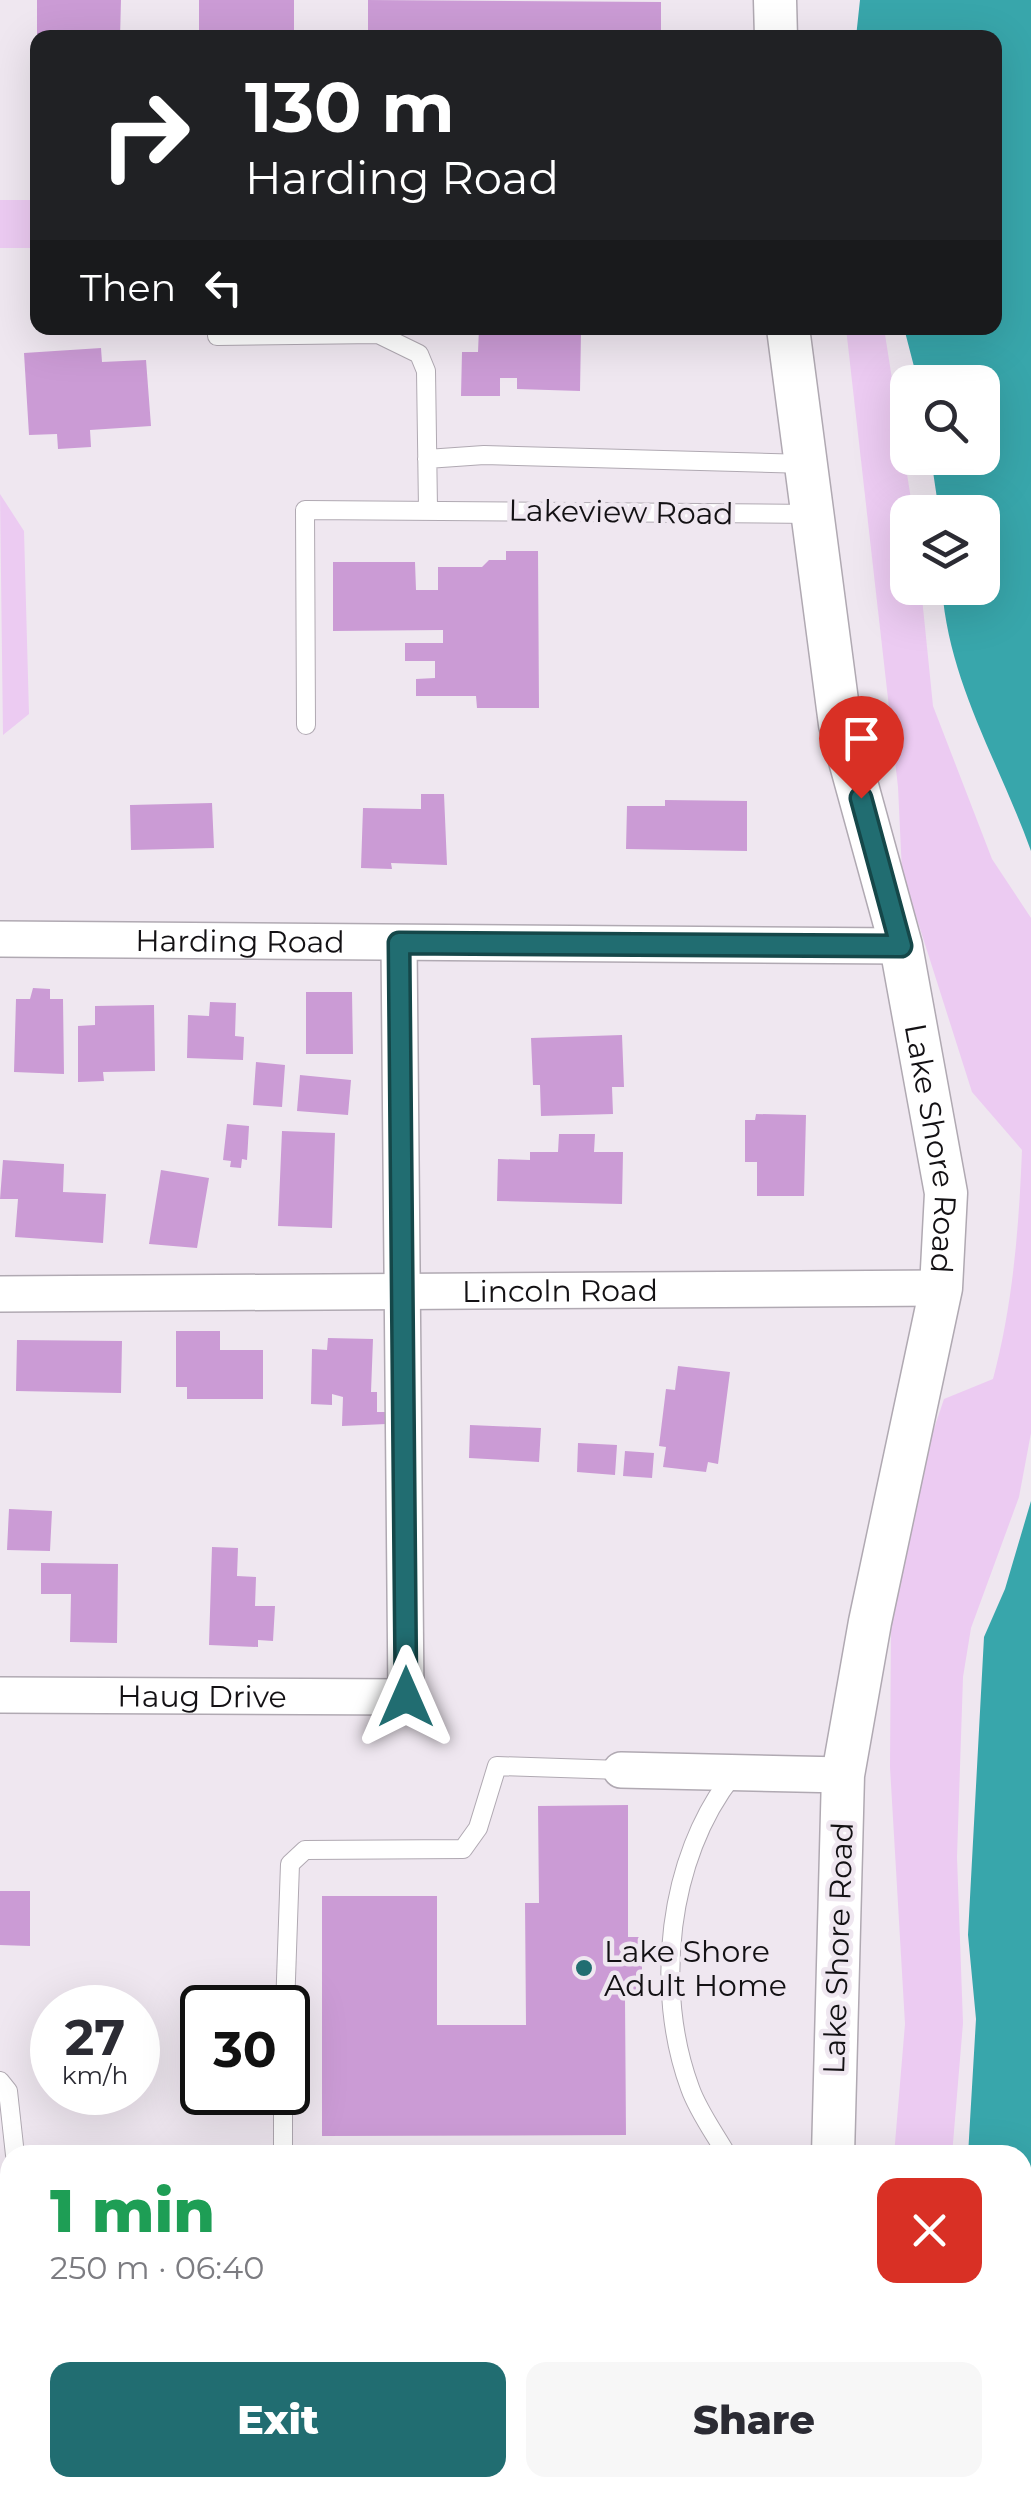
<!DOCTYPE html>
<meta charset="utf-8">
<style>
:root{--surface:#fff;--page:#f7f7f7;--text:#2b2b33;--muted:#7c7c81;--accent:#216d71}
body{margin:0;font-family:Montserrat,sans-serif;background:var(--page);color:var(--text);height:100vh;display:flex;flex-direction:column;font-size:38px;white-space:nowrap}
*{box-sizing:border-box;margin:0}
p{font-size:32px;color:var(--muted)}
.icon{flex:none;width:55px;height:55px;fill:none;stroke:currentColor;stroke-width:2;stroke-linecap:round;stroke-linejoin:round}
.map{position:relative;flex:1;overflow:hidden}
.details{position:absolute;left:0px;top:2145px;width:1032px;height:352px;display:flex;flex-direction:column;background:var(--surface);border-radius:30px 30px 0 0;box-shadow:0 10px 40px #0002}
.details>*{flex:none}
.hud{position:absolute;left:30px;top:30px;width:972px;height:305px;border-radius:20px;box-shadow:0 10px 40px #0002;background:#202124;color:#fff;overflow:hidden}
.tools{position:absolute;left:890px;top:365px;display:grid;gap:20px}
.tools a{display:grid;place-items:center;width:110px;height:110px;border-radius:20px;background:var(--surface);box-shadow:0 10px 40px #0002;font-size:50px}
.speed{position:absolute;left:30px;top:1985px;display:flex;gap:20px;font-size:50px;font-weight:700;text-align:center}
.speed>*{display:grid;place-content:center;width:130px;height:130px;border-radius:50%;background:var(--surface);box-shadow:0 10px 40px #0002;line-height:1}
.speed small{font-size:25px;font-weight:400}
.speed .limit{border:5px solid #111;border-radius:15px;background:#fff;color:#111}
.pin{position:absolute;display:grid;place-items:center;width:85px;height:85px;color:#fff;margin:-102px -42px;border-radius:50% 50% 50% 0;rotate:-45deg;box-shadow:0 0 10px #0007}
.pin .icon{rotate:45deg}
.me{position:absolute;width:110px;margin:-55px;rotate:0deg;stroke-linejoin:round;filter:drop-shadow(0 0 8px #0008)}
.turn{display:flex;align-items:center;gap:35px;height:210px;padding:0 50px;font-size:45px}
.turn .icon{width:130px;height:130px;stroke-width:2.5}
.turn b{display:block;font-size:70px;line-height:85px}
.then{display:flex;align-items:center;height:95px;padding:0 50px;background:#0003;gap:20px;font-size:38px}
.round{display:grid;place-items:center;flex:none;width:105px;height:105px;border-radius:20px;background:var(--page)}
.head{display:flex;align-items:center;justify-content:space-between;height:170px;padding:0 50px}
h1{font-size:60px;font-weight:800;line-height:75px;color:#1e9e55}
.button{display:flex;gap:20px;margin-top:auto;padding:20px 50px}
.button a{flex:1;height:115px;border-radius:20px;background:var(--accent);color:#fff;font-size:40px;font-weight:800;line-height:115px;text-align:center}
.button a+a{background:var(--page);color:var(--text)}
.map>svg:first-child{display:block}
</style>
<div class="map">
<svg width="1031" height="2497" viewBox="0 0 1031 2497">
<rect width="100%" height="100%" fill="#efe7f0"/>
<path fill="#eccbf2" d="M0,200H37V248H0Z
M846,328H884L913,512H908V588H921L933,706L992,859L1031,918V1433L1019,1497L971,1628L963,1677L957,1857L963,2023L952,2155H894L905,2024L890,1767L891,1620L914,1488L944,1399L993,1379C1013,1304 1019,1227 1022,1150L972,1092L902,872L898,787Z
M0,494L24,531L29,714L3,735Z"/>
<path fill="#38a6ab" d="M860,0H1031V851C999,762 949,683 942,588H982V512H939L931,458H982V382H918L904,328H995V38L856,37Z
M1031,1501V2497H937L939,2488H1022V2155H968L976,2019L968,1935L984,1637L1005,1589Z"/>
<path fill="#cb9bd5" d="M37,0H121L120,38H37Z
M199,0H294V38H199Z
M368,0L661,2V38H368Z
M479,328H599V332H581L580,391L517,389V378H500V396H461L462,352H478Z
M101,348L102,362L146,360L151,426L90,430L91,447L58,449L57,434L29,435L24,353Z
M506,551H538L539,708H477L476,696H416V679L435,678V661H405V643H443V630L333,631V562H415L416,590H438V567H482L489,560H506Z
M421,794H444L447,865L391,863L392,869L361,868L363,808L421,809Z
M665,800L747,801V851L626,849L627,806H665Z
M212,803L214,848L131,850L130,805Z
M33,988L50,989V999H63L64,1074L14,1072L16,999H30Z
M306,992H352L353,1054H306Z
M210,1002L236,1003L235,1036L244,1037L243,1060L187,1058L188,1015L209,1016Z
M154,1005L155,1071L103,1072L104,1081L78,1082V1026L95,1025V1006Z
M622,1035L624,1087H612L613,1114L541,1116L540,1085H533L531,1038Z
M256,1062L285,1065L282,1107L253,1105Z
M300,1075L351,1080L348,1115L297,1111Z
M756,1114L806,1115L804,1196H757V1162H745V1120H755Z
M227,1124L249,1126L247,1160L242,1159L241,1168L230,1167L231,1161L223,1160Z
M282,1131L335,1133L332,1228L278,1226Z
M559,1134H595L594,1152H623L622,1204L497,1201L498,1159L530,1160V1152H558Z
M3,1160L64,1164L63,1192L106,1194L103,1243L15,1237L18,1199H0Z
M161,1170L209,1178L197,1248L149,1244Z
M176,1331H220V1350H263V1399H187V1387H176Z
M328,1338L373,1339L371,1392H377V1412H386V1424L342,1426L343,1397L332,1394V1405L311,1404L312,1349L327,1350Z
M17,1340L122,1341L121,1393L16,1391Z
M678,1366L730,1372L718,1464L708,1462L706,1472L663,1467L666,1447L659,1446L666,1389L675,1390Z
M470,1425L541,1428L539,1462L469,1458Z
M578,1443L617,1445L615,1475L577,1472Z
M625,1451L654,1453L652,1478L623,1476Z
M9,1509L52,1511L50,1551L7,1550Z
M212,1547L238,1548L237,1576L256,1577L255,1606H275L273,1641L258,1640V1647L209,1645Z
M41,1563L118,1564L117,1643L70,1642L71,1594H41Z
M628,1805V1937H642V1998L625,1999L626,2135L322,2136V1896H437V2025H526L525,1903H539L538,1806Z
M0,1891H30V1946L0,1945Z"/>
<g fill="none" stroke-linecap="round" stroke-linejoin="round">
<g stroke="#b0a9b2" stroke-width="20">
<path id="service" d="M217,336L378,334L419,354L426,371L428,509
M427,459L484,455L807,464
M306,725L305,510L814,514
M285,2008L290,1864L305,1850L463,1849L478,1828L497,1766L621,1770
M0,2081L8,2091L15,2155
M283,2092V2155
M727,2155C715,2134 698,2111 690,2088C654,1991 667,1858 733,1775
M1,2422L10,2218"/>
</g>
<g stroke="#b0a9b2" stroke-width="38">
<g id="minor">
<path id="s1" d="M0,939L901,946"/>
<path id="s2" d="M0,1294L941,1288"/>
<path id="s3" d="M0,1695L406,1697L399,943"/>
<path d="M621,1770L843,1775"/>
</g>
</g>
<g stroke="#b0a9b2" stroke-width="45">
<g id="tertiary">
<path d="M775,0L776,38"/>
<path id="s4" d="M788,328L840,724L901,946L946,1193L941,1288L870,1622L843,1775L833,2155"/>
<path d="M0,2422L10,2424"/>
<path d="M262,2488L300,2497"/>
<path d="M770,2497L773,2488"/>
</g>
</g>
<use href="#service" stroke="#fff" stroke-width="18"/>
<use href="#minor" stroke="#fff" stroke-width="35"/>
<use href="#tertiary" stroke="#fff" stroke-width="42"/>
</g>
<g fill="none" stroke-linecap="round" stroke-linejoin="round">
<g stroke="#154749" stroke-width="25">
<path id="route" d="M406,1697L399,943L901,946L861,798"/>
</g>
<use href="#route" stroke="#216d71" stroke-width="18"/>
</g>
<circle fill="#216d71" stroke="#efe7f0" stroke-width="4" cx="584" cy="1968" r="10"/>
<g text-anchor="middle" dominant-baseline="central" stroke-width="9" stroke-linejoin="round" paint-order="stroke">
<g font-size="30" fill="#131114" stroke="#efe7f0">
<text transform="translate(621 512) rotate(1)">Lakeview Road</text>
<text stroke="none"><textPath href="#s1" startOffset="240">Harding Road</textPath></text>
<text stroke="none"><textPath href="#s4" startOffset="835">Lake Shore Road</textPath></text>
<text stroke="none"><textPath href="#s2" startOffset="560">Lincoln Road</textPath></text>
<text stroke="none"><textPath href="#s3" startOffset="202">Haug Drive</textPath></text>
<text transform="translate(838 1948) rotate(-88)">Lake Shore Road</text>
</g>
<g font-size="30" fill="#131114" stroke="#efe7f0" text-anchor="start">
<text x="604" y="1951">Lake Shore<tspan x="604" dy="34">Adult Home</tspan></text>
</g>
</g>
</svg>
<div class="tools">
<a><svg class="icon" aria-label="search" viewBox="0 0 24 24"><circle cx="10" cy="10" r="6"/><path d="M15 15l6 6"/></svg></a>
<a><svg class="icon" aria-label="layers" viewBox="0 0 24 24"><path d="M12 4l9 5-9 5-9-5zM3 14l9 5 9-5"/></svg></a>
</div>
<div class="speed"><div>27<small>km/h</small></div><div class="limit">30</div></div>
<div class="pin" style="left:861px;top:798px;background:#d93025"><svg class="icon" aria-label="arrive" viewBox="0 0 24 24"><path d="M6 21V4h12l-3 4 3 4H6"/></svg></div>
<svg class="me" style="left:406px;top:1697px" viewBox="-20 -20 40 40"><path d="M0-17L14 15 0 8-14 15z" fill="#216d71" stroke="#fff" stroke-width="4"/></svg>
<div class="hud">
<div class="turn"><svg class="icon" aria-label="right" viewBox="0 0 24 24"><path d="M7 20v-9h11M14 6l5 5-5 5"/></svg><div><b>130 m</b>Harding Road</div></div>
<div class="then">Then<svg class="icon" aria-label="left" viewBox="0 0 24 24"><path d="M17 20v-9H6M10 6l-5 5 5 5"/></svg></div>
</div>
<section class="details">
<div class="head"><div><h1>1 min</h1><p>250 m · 06:40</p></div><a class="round" style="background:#d93025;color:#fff"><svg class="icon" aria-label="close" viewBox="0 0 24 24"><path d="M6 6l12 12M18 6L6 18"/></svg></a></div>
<div class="button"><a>Exit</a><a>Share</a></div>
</section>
</div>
